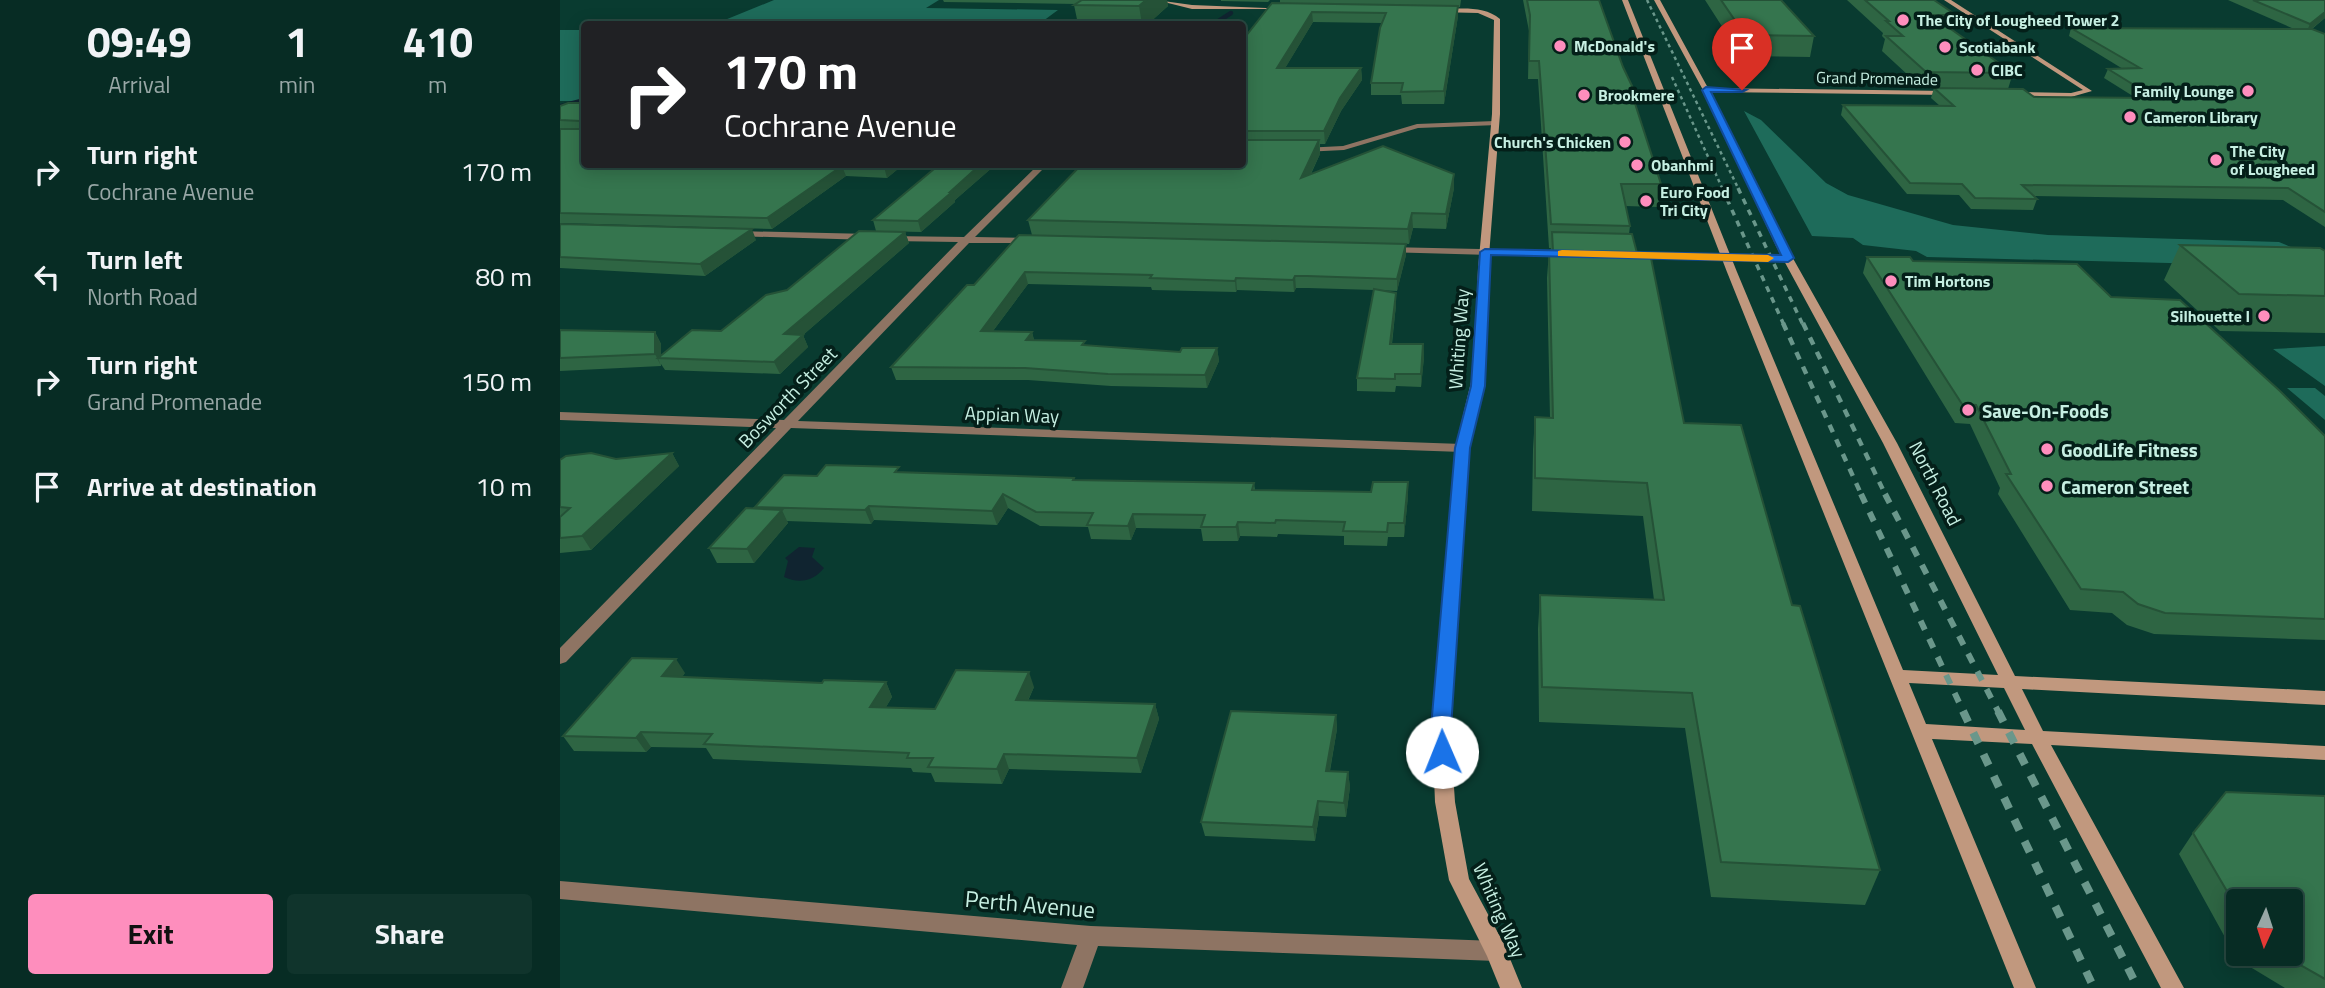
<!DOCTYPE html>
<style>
:root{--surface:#072c24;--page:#10342c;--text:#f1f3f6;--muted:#98a7a6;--line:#284841;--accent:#fe8ebd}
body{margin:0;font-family:"Titillium Web",sans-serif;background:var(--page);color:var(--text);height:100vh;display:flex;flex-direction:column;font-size:26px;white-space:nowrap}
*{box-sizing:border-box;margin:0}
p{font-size:23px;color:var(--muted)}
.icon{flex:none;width:38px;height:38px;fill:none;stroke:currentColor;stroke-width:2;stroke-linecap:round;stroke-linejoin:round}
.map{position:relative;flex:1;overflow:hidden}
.drawer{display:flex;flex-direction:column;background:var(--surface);width:560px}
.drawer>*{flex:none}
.top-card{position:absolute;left:21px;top:21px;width:665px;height:147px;border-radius:7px;box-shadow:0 4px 18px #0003,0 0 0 2px var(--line);background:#202124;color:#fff;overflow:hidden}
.needle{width:46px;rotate:183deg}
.buttons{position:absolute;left:1666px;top:889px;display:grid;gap:14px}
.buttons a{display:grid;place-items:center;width:77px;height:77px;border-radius:7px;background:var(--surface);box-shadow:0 4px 18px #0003,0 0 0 2px var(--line);font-size:35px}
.pin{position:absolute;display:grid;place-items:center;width:60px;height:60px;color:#fff;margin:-72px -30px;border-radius:50% 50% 50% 0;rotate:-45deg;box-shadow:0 0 7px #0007}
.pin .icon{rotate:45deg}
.me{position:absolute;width:77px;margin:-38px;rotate:359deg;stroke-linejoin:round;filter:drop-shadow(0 0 5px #0008)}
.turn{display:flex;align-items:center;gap:24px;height:147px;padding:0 28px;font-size:32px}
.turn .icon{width:91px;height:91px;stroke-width:2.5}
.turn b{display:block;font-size:49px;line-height:60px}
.eta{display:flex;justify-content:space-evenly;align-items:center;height:119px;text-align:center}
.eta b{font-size:42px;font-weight:700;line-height:49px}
.button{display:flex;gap:14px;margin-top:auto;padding:14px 28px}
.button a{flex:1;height:80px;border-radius:7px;background:var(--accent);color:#111;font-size:28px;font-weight:700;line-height:80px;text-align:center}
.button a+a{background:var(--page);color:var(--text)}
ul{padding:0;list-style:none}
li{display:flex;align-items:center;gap:21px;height:105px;padding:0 28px}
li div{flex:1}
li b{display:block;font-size:26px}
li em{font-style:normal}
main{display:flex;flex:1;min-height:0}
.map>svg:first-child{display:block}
</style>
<main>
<section class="drawer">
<div class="eta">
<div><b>09:49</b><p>Arrival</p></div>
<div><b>1</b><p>min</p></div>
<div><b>410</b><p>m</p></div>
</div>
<ul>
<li><svg class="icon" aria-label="right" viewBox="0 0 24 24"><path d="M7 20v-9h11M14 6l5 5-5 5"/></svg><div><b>Turn right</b><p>Cochrane Avenue</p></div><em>170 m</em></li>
<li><svg class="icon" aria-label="left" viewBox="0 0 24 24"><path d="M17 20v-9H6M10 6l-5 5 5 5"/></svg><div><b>Turn left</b><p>North Road</p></div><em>80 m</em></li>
<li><svg class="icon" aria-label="right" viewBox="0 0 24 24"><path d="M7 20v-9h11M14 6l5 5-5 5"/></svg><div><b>Turn right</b><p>Grand Promenade</p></div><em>150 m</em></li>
<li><svg class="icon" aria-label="arrive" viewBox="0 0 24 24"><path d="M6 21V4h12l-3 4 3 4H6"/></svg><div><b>Arrive at destination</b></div><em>10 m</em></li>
</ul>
<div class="button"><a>Exit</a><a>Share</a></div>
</section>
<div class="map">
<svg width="1765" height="988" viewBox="0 0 1765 988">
<rect width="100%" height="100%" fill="#093b30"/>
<path fill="#1e6b5a" d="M214,0H379L366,8L498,10L479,24H155Z
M0,30H24V101H0Z
M1184,111L1201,120L1266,183L1288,195L1393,225L1488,235L1719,242L1765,261L1648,264L1367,257L1356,251L1303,245L1293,238L1252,236Z
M1765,346V386L1713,349Z
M1755,388L1765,396V420L1727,388Z"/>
<path fill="#102430" d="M239,547L255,548L252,557L264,568C254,581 239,584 224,577L228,561L225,558Z"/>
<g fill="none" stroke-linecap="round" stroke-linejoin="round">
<path stroke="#102430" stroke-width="4.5" d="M654,24L671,13"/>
<path stroke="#102430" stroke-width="6" d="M0,107L24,101"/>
<path fill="#8e7463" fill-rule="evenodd" d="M935,121L939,123L938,125L858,128L784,150L743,152L739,150L743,148L783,146L857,124Z
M479,164H488L415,237L471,238L476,241L474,243H409L238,421L902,444L909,448L902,452L231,428L6,662L0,664V648L216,428L0,420V412L224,420L398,242L330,241L325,238L327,236L404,237Z
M176,231L310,234L315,237L310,240L173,236V232Z
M827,247L1006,251L1011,254L1006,257L824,252V248Z
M1072,253L1228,256L1233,259L1228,262L1069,258L1067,256Z
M0,881L531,926L936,941L944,944L947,951L944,958L936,961L538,946L523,988H501L517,945L0,899Z"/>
<path fill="#c1987e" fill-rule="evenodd" d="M596,0L632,5L729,9H632Z
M1062,0H1068L1177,272L1343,670L1438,675L1323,443L1216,246L1143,90L1094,0H1100L1148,88L1389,91L1393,93L1389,95L1151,92L1226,246L1337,443L1455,676L1765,691V705L1462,689L1483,731L1765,746V760L1491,745L1624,988H1601L1472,744L1372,739L1476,988H1454L1167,272ZM1349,683L1444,688L1465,730L1366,724Z
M1384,0H1391L1532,91L1511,97L1450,95L1452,92L1511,93L1523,90Z
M880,9C900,9 924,5 940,19V114L928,269L925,374L909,448L890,728L895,802L909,879L944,944L962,988H940L927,956L889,880L875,802L872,728L895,448L913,374L918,269L932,114L934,20L918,13L878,12Z"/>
<path stroke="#6a978b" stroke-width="2.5" stroke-dasharray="3.5 3.5" stroke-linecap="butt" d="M1087,0L1179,190
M1112,77L1163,190"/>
<path stroke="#6a978b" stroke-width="3.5" stroke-dasharray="6 6" stroke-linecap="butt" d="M1162,188L1224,325
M1178,188L1243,325"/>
<path stroke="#6a978b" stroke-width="4.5" stroke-dasharray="8 8" stroke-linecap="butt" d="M1223,323L1302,496
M1243,323L1326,496"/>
<path stroke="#6a978b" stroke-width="6" stroke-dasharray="10 10" stroke-linecap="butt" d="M1301,494L1404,713
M1325,494L1439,713"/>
<path stroke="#6a978b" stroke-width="8" stroke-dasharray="12 12" stroke-linecap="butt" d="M1403,711L1534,988
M1438,711L1578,988"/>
</g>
<path fill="#2e6543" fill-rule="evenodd" d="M383,0H607L608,6L588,24H518L514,5L517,4L384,2Z
M661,0H710L708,2L661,1Z
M720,0H901L900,7H898V16L884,104H842L841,95H811V83L822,23L753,22L725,68H801L802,80L781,111L765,144H760V154L751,174H894V188L886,229L853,228L849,244L472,235L468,220L682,164V41L720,3Z
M963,0H1039L1063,67L1073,88L1072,94L1101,184L1098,207L1065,206L1070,226L1069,234L1077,253L1124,423L1232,605L1320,870L1305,905L1151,897L1125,728L979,722L978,629L980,595L1094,600L1083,516L972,511L973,449L975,417L990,418L987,278L989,251H990L991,248H989L978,79H968L969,31Z
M1145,0H1221L1254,36L1250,57L1181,56Z
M1287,0H1374L1396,15L1392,30L1453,73L1448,89L1474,97L1576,98L1544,78L1548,69H1563L1509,36L1511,28L1734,29L1668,0H1765V18L1752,29L1765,34V227L1723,200L1474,196L1477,199L1473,210L1411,209L1399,195L1347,194L1281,115L1283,105L1380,106L1371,98L1374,88H1362L1322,51L1325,39L1322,36L1323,33Z
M24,103V164H344L327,178L286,176L212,229L0,223V106Z
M434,166L395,200V202L361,232L316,231L313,220Z
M0,224L196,240L145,276L0,268Z
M345,232L349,243L243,335L248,347L220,374L105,370L101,364V366L0,371V330L95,332L101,344V356L161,331L227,290Z
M459,235L846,255L837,291L817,290L836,305L832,344H863L864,357L861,387L836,386L835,392L797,391V378L814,290L748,288H736L734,292L677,290L676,292L592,290L591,287L468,284L433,331L472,332L474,340L526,345L620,352L657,348L659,361L647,388L551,386L468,380H336L331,367L414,285Z
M1620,245L1765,251V333L1660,331L1604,280Z
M1307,257L1353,261L1551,297L1765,436V640L1594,634L1567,625L1552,613L1510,610L1438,494L1440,488L1410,424L1395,423L1303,273Z
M112,453L119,466L31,550L0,553V460L56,459Z
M341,472L515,481L694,483L695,490L811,492L848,482V496L844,537H828L827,546L784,545V536L718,534L717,537L680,536L678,541H643L641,529L576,528L571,540L531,539L528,527L480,526L448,508L437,525L314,520L311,524L227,521L228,523L194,563H157L149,548L196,509L195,507L257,476Z
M125,673L122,677L262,683L326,682L332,697L326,707L375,709L474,687L468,701L595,704L599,719L581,773L449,769L442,784L375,782L371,773L353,772L351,768L153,759L146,748L91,747L86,752L14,751L3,736Z
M776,715L777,729L770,771L788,772L790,787L786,817L759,816L755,841L645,836L641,822Z
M1765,796V988H1725L1677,959L1619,854L1633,833ZM1678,901L1731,954H1678Z"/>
<path fill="#255237" d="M586,0H607L608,6L588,24H582L579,6Z
M898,6V16L884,104V91Z
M752,12L753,22L718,80L717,68Z
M1765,12V18L1746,33L1750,24Z
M801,68L802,80L781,111L765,144L764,131L780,98Z
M759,140L760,154L742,192L741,178Z
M328,164H344L327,178L324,167Z
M421,164H434V166L395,200V202L361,232L358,221Z
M282,166L286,176L212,229L207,218Z
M894,174V188L886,229V214Z
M852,213L853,228L849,244L848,229Z
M192,229L196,240L145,276L140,264Z
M345,232L349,243L243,335L248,347L220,374L214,362L224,334Z
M846,244V255L837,291V279Z
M465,272L468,284L424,343L421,331Z
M735,276L736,288L734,292L733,280Z
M676,278L677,290L676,292L675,281Z
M836,293V305L830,356V344Z
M95,332L101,344V358H98L101,366L95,354Z
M472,332L475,344L466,340Z
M863,344L864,357L861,387V374Z
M657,348L659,361L647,388L645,375Z
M112,453L119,466L31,550L22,536Z
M848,482V496L844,537V523Z
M443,494L448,508L437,525L432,511Z
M309,506L314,520L311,524L305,510Z
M222,510L228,523L194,563L187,549Z
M573,514L576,528L571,540L568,526Z
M678,522L680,536L678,541L676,527Z
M116,659L125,673L111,691L102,676Z
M469,672L474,687L461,715L456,700Z
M326,682L332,697L317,722L310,707Z
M595,704L599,719L581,773L577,758Z
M776,715L777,729L767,786L766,771Z
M81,732L91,747L86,752L76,738Z
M444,754L449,769L442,784L437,769Z
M788,772L790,787L786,817L784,803Z
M758,801L759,816L755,841L753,827Z"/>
<path fill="#35754e" stroke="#255237" stroke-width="2" d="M522,0H586L579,6L514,5Z
M967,0H1039L1063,67L1073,88H1070L1101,184H1061L1070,226L991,224L979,61H969L970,15Z
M1161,0H1221L1254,36L1185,35Z
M1305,0H1374L1396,15H1371L1453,73L1366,72L1326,36H1343L1326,21H1329Z
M1693,0H1765V12L1750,24Z
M712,3L898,6L884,91L841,92L843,83H811L820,28L826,13L752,12L717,68H801L780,98L764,131H682V41Z
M1511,28L1752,29L1765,34V212L1728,188L1462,185L1477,199L1415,198L1402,184L1350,183L1283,105L1394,106L1374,88L1463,89L1474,97L1595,98L1548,69L1580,68Z
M8,103H24V164H328L324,167L282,166L207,218L0,213V129H21L20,121L0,120V106Z
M682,140H759L741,178L823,146L894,174L886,214L852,213L848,229L468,220L522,164H682Z
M380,164H421L390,192H392L358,221L313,220Z
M0,224L192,229L140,264L0,257Z
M299,231L345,232L224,334L243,335L214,362L98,358L132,330L161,331L206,295L227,290Z
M992,232L1072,234L1077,253H1090L1124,423L1181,425L1232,605L1240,606L1320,870L1161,862L1132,693L982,687L980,595L1104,600L1087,483L975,478V417L993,418L989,251H993Z
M459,235L846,244L837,279L747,276H735L733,280L676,278L675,281L590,278L592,275L465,272L421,331L472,332L466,340L525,341L522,345L620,352L622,348H657L645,375L548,374L465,368L331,367L407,285H414Z
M1620,245L1760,248L1765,251V296L1679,294Z
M1307,257H1350L1353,261L1517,264L1551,297L1620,300L1720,391L1765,436V619L1605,613L1578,604L1563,592L1521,589L1446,474H1451L1416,405L1402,404Z
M814,289L836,293L830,344H863L861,374H835V379L797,378Z
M0,330L95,332V354L0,358Z
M31,453L56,459L112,453L22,536L0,538V517L10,508L0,507V460L6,456Z
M266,465L339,467L335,472L514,478L513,480L694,483L692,490L811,492L813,482H848L844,523H828L827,532L783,531L785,522L716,520L715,523L678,522L676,527H641L645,515L573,514L568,526L527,525L533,513L476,512L443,494L432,511L309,506L305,510L195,507L224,475L257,476Z
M186,508L222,510L187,549L149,548Z
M72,658L116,659L102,676L262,683L264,680L326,682L310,707L375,709L396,670L469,672L456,700L595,704L577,758L444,754L437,769L368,767L373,758H347L349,753L144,744L152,734L81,732L76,738L3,736Z
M671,711L776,715L766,771L788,772L784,803L758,801L753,827L641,822Z
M1666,792L1765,796V979L1721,954H1731V901H1678V910L1633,833Z"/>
<path fill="#1a73e8" stroke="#114b97" stroke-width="2" d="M1146,87L1186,90L1182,92H1151L1234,258L1228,262L931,255L925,386L910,448L891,728L893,752L890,758L882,761L875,758L872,752L871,728L895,448L911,386L920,252L925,249L1221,255L1142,90Z"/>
<path fill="#f59e0b" d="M1002,250L1208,255L1214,258L1208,262L998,256V251Z"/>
<g fill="#fe8ebd" stroke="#041f19" stroke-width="2.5">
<circle cx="1343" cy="20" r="7"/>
<circle cx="1000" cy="46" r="7"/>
<circle cx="1385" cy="47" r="7"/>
<circle cx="1417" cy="70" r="7"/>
<circle cx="1688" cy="91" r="7"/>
<circle cx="1024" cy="95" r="7"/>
<circle cx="1570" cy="117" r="7"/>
<circle cx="1065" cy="142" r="7"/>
<circle cx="1656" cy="160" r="7"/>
<circle cx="1077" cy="165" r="7"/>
<circle cx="1086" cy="201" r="7"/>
<circle cx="1331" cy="281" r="7"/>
<circle cx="1704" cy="316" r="7"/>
<circle cx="1408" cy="410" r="7"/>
<circle cx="1487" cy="449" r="7"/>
<circle cx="1487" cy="486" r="7"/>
</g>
<g text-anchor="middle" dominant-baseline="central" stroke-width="7" stroke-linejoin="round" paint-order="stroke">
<g font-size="16" font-weight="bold" fill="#c6efe2" stroke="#041f19" text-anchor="start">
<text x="1357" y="20">The City of Lougheed Tower 2</text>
<text x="1014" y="46">McDonald's</text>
<text x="1399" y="47">Scotiabank</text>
<text x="1431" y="70">CIBC</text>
<text x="1674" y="91" text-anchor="end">Family Lounge</text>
<text x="1038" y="95">Brookmere</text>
<text x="1584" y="117">Cameron Library</text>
<text x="1051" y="142" text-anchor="end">Church's Chicken</text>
<text x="1670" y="151">The City<tspan x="1670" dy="18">of Lougheed</tspan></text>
<text x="1091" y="165">Obanhmi</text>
<text x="1100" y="192">Euro Food<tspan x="1100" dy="18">Tri City</tspan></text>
<text x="1345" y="281">Tim Hortons</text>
<text x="1690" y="316" text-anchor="end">Silhouette I</text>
</g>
<g font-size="16" fill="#c6efe2" stroke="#041f19">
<text transform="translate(1317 78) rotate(1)">Grand Promenade</text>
</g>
<g font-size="19" fill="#c6efe2" stroke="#041f19">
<text transform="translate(898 339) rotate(-86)">Whiting Way</text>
<text transform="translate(227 397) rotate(-46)">Bosworth Street</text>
<text transform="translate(452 414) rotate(2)">Appian Way</text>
<text transform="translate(1376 483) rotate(63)">North Road</text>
<text transform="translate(940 910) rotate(66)">Whiting Way</text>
</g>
<g font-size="19" font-weight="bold" fill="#c6efe2" stroke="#041f19" text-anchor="start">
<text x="1422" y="410">Save-On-Foods</text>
<text x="1501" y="449">GoodLife Fitness</text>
<text x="1501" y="486">Cameron Street</text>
</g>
<g font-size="23" fill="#c6efe2" stroke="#041f19">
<text transform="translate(470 904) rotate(5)">Perth Avenue</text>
</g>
</g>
</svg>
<div class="buttons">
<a><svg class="needle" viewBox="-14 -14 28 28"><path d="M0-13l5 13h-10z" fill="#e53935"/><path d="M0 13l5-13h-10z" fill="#98a7a6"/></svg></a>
</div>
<div class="pin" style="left:1182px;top:90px;background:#d93025"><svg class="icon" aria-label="arrive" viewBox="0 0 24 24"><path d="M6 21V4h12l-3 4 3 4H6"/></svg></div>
<svg class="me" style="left:882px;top:752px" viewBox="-20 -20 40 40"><circle r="19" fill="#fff"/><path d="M0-13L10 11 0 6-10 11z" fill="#1a73e8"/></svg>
<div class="top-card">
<div class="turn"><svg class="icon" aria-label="right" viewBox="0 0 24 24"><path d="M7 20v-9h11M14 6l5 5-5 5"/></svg><div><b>170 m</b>Cochrane Avenue</div></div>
</div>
</div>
</main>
